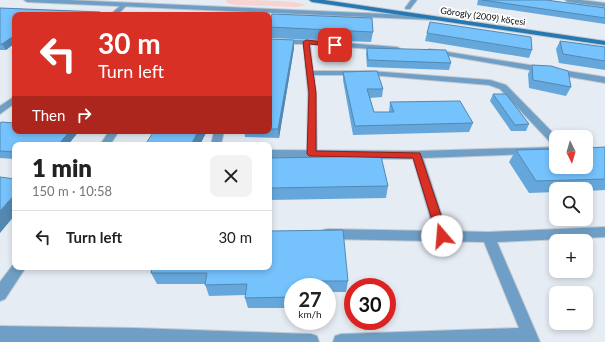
<!DOCTYPE html>
<meta charset="utf-8">
<style>
:root{--surface:#fff;--page:#f2f2f2;--text:#222;--muted:#767676;--line:#e0e0e0}
body{margin:0;font-family:Lato,sans-serif;background:var(--page);color:var(--text);height:100vh;display:flex;flex-direction:column;font-size:15px;white-space:nowrap}
*{box-sizing:border-box;margin:0}
p{font-size:13px;color:var(--muted)}
.icon{flex:none;width:22px;height:22px;fill:none;stroke:currentColor;stroke-width:2;stroke-linecap:round;stroke-linejoin:round}
.map{position:relative;flex:1;overflow:hidden}
.sheet{position:absolute;left:12px;top:142px;width:260px;height:128px;display:flex;flex-direction:column;background:var(--surface);border-radius:8px;box-shadow:0 2px 6px #0003}
.sheet>*{flex:none}
.guide{position:absolute;left:12px;top:12px;width:260px;height:122px;border-radius:8px;box-shadow:0 2px 6px #0003;background:#d93025;color:#fff;overflow:hidden}
.needle{width:26px;rotate:175deg}
.fabs{position:absolute;left:549px;top:130px;display:grid;gap:8px}
.fabs a{display:grid;place-items:center;width:44px;height:44px;border-radius:8px;background:var(--surface);box-shadow:0 2px 6px #0003;font-size:20px}
.speed{position:absolute;left:284px;top:278px;display:flex;gap:8px;font-size:20px;font-weight:700;text-align:center}
.speed>*{display:grid;place-content:center;width:52px;height:52px;border-radius:50%;background:var(--surface);box-shadow:0 2px 6px #0003;line-height:1}
.speed small{font-size:10px;font-weight:400}
.speed .limit{border:6px solid #d22;background:#fff;color:#111}
.pin{position:absolute;display:grid;place-items:center;width:34px;height:34px;color:#fff;margin:-17px;border-radius:8px;box-shadow:0 2px 6px #0006}
.me{position:absolute;width:44px;margin:-22px;rotate:342deg;stroke-linejoin:round;filter:drop-shadow(0 0 3px #0008)}
.turn{display:flex;align-items:center;gap:14px;height:84px;padding:0 20px;font-size:18px}
.turn .icon{width:52px;height:52px;stroke-width:2.5}
.turn b{display:block;font-size:28px;line-height:34px}
.then{display:flex;align-items:center;height:38px;padding:0 20px;background:#0003;gap:8px;font-size:15px}
.round{display:grid;place-items:center;flex:none;width:42px;height:42px;border-radius:8px;background:var(--page)}
.overview{display:flex;align-items:center;justify-content:space-between;height:68px;padding:0 20px}
h1{font-size:24px;font-weight:800;line-height:30px}
ul{padding:0;list-style:none}
li{display:flex;align-items:center;gap:12px;height:52px;padding:0 20px;border-top:1px solid var(--line)}
li div{flex:1}
li b{display:block;font-size:15px}
li em{font-style:normal}
.map>svg:first-child{display:block}
</style>
<div class="map">
<svg width="605" height="342" viewBox="0 0 605 342">
<rect width="100%" height="100%" fill="#e5ecf3"/>
<path fill="#f9d3cf" d="M226,0C239,0 298,0 305,5L297,7L235,5L227,3Z"/>
<g fill="none" stroke-linecap="round" stroke-linejoin="round">
<g stroke="#c2c8ce" stroke-width="2">
<path id="service" d="M565,0H581L605,3V7L568,2Z
M303,40H309L310,42L313,71H370L490,80L506,85L557,137L556,145L552,144L500,89L489,85L370,75H314L316,93L317,154L316,157H308L307,154L308,93Z"/>
</g>
<g stroke="#c2c8ce" stroke-width="2">
<path id="minor" d="M411,0H417L410,9H406L405,8Z
M123,3L128,4L117,15H110Z
M269,40H306L397,47L401,49L397,51L306,44H269Z
M429,49L605,77V83L432,53H429Z
M15,96V103L0,114V106Z
M214,131H224L221,145H211Z
M556,147V153L423,158L447,231L488,232L605,227V237L497,242L540,342H333L335,336L341,334L519,328L484,242L328,239L323,238L322,234L323,230L328,229L434,231L413,159L269,158V150L417,151Z
M0,326L135,328L311,334L317,336L319,342H0Z"/>
</g>
<g stroke="#c2c8ce" stroke-width="2">
<path id="tertiary" d="M24,0H68L434,16L437,18L434,20L27,2Z
M109,131H119L110,145H100Z
M15,262V267H26L5,299L0,301V282Z"/>
</g>
<g stroke="#c2c8ce" stroke-width="2">
<path id="secondary" d="M309,0H324L605,41V45L312,2Z"/>
</g>
<use href="#service" fill="#6f9fc6" fill-rule="evenodd"/>
<use href="#minor" fill="#6f9fc6" fill-rule="evenodd"/>
<use href="#tertiary" fill="#6f9fc6" fill-rule="evenodd"/>
<use href="#secondary" fill="#2578b2" fill-rule="evenodd"/>
</g>
<path fill="#65a7da" d="M478,0H546L605,8V24L477,5Z
M0,8L100,12L102,15H15V43L6,50H0Z
M269,22L373,32L371,42L269,38Z
M427,33L532,50L529,58L425,41Z
M269,39L294,48L279,138L245,137L244,131H269Z
M560,41L605,47V70L559,63L556,49Z
M367,48L451,63L449,70L367,67L366,54Z
M532,65L571,87L566,96L529,88L528,74Z
M343,72L383,89L382,97L370,98L374,112H389L390,102L473,123L469,132L353,135L343,80Z
M493,94L529,124L526,131H511L490,101Z
M0,124L15,131H79L68,145H15V159L0,158Z
M605,147V190L586,191V189H556V192L529,193L509,162L516,150Z
M269,158L388,186L386,198L269,200Z
M152,267L348,281L346,292H327V287H293V308H248L245,298L246,295L209,296L205,284H157L151,273Z"/>
<path fill="#5388b1" d="M100,12L102,15H96Z
M15,35V43L6,50L2,44Z
M294,40V48L279,138L278,129Z
M70,131H79L68,145H58Z
M198,131H207L200,145H191Z
M15,194V215L0,233V211Z"/>
<path fill="#76c2fd" stroke="#5388b1" d="M482,0H546L605,8V18Z
M0,8L100,12L96,15H15V35L2,44H0Z
M272,14L372,18L373,32L269,27V22Z
M430,22L531,37L532,50L427,33Z
M269,39L294,40L278,129H269Z
M560,41L605,47V61L563,54Z
M367,48L446,50L451,63L368,60Z
M532,65L551,66L568,71L571,87L533,80Z
M377,71L383,89H367L374,112H394L390,102L460,101L473,123L355,126L343,72Z
M493,94H506L529,124L515,125Z
M1,122L15,123V131H70L58,145H15V152L0,151V124Z
M154,131H198L191,145H145Z
M605,147V179L536,181L516,150L556,149V167H586V148Z
M381,156L388,186L269,188V158Z
M0,177L15,179V194L0,211Z
M343,230L348,281H310V287H293V297L245,298L247,284L205,285L207,273H151L152,267H269V231Z"/>
<path fill="#d93025" stroke="#8d1f18" d="M306,40L335,43L338,45L335,46L309,44L316,93V151L420,153L448,236L446,239L442,240L439,239L437,236L413,158L309,156L307,154L309,93L303,42Z"/>
<g text-anchor="middle" dominant-baseline="central" stroke-width="3.5" stroke-linejoin="round" paint-order="stroke">
<g font-size="9" fill="#090c0e" stroke="#fff">
<text transform="translate(483 16) rotate(8)">Görogly (2009) köçesi</text>
</g>
</g>
</svg>
<div class="fabs">
<a><svg class="needle" viewBox="-14 -14 28 28"><path d="M0-13l5 13h-10z" fill="#e53935"/><path d="M0 13l5-13h-10z" fill="#767676"/></svg></a>
<a><svg class="icon" aria-label="search" viewBox="0 0 24 24"><circle cx="10" cy="10" r="6"/><path d="M15 15l6 6"/></svg></a>
<a>+</a>
<a>−</a>
</div>
<div class="speed"><div>27<small>km/h</small></div><div class="limit">30</div></div>
<div class="pin" style="left:335px;top:45px;background:#d93025"><svg class="icon" aria-label="arrive" viewBox="0 0 24 24"><path d="M6 21V4h12l-3 4 3 4H6"/></svg></div>
<svg class="me" style="left:442px;top:236px" viewBox="-20 -20 40 40"><circle r="19" fill="#fff"/><path d="M0-13L10 11 0 6-10 11z" fill="#d93025"/></svg>
<div class="guide">
<div class="turn"><svg class="icon" aria-label="left" viewBox="0 0 24 24"><path d="M17 20v-9H6M10 6l-5 5 5 5"/></svg><div><b>30 m</b>Turn left</div></div>
<div class="then">Then<svg class="icon" aria-label="right" viewBox="0 0 24 24"><path d="M7 20v-9h11M14 6l5 5-5 5"/></svg></div>
</div>
<section class="sheet">
<div class="overview"><div><h1>1 min</h1><p>150 m · 10:58</p></div><a class="round"><svg class="icon" aria-label="close" viewBox="0 0 24 24"><path d="M6 6l12 12M18 6L6 18"/></svg></a></div>
<ul>
<li><svg class="icon" aria-label="left" viewBox="0 0 24 24"><path d="M17 20v-9H6M10 6l-5 5 5 5"/></svg><div><b>Turn left</b></div><em>30 m</em></li>
</ul>
</section>
</div>
